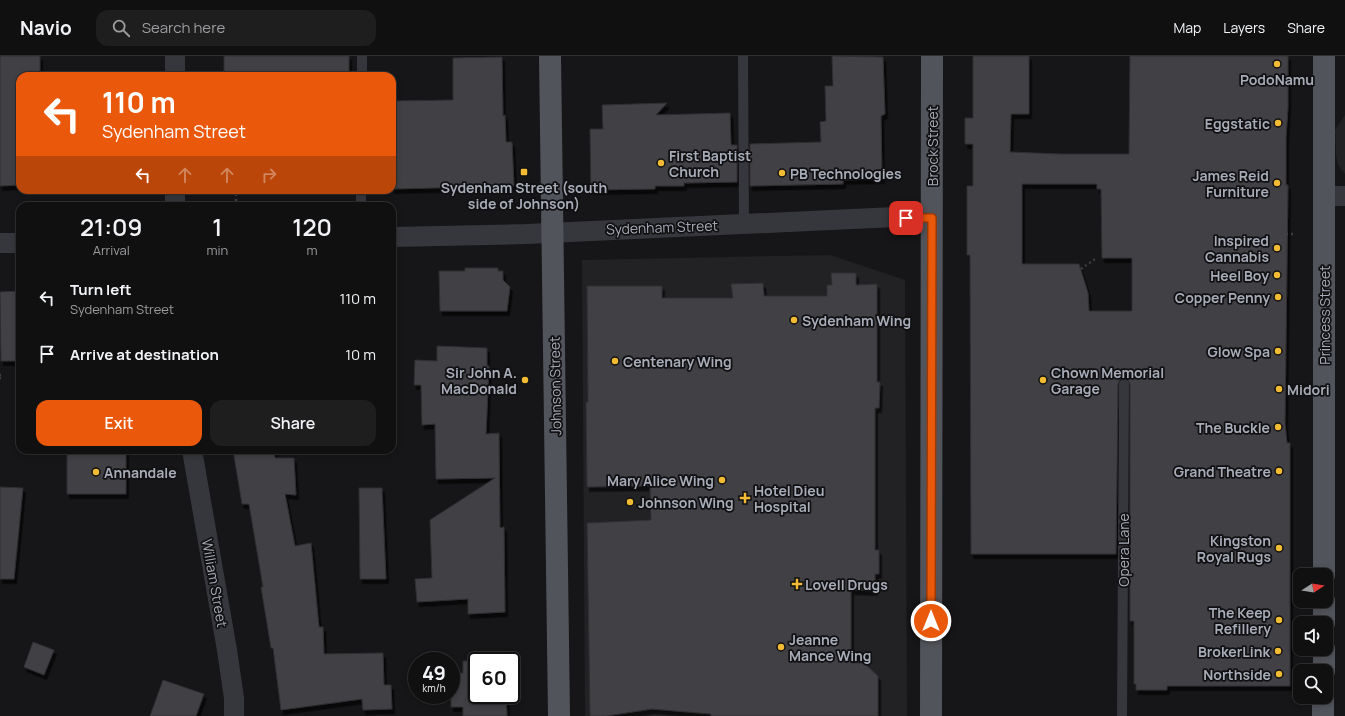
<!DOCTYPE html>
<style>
:root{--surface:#101011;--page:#1e1e1f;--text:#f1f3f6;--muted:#9c9d9f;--line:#303031;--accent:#ea580c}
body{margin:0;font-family:Manrope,sans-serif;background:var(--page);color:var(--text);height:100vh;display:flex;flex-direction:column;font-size:15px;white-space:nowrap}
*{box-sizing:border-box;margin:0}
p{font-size:13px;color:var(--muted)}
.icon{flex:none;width:22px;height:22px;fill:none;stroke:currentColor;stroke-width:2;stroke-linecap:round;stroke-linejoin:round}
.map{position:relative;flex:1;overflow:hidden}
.drawer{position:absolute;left:16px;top:146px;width:380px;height:252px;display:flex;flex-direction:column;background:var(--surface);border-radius:12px;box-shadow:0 2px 6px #0003,0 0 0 1px var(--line)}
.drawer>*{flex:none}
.banner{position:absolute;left:16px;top:16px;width:380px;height:122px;border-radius:12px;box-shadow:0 2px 6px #0003,0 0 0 1px var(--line);background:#ea580c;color:#fff;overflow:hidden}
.needle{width:26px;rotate:78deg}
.buttons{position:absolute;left:1293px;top:512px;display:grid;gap:8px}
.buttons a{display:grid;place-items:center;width:40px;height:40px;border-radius:8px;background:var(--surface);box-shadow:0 2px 6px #0003,0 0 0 1px var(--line);font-size:20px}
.speed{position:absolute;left:408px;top:596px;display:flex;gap:8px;font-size:20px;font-weight:700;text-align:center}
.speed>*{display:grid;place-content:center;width:52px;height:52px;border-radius:50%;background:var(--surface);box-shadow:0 2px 6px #0003,0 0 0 1px var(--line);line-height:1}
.speed small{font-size:10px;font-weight:400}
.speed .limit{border:2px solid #111;border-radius:6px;background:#fff;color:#111}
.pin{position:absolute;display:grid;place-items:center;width:34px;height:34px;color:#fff;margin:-17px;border-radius:8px;box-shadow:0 2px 6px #0006}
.me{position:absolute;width:44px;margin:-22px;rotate:0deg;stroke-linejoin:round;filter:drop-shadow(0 0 3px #0008)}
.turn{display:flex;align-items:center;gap:14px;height:84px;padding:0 20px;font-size:18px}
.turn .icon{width:52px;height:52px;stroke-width:2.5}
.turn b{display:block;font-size:28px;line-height:34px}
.lanes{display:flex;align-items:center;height:38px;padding:0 20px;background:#0003;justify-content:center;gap:20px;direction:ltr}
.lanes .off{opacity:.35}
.eta{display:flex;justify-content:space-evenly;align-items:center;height:68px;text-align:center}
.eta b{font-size:24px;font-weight:600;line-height:28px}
.primary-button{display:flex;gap:8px;margin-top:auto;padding:8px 20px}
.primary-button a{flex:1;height:46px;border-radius:12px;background:var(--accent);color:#fff;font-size:16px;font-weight:600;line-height:46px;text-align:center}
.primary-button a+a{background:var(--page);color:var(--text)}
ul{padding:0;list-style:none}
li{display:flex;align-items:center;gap:12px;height:56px;padding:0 20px}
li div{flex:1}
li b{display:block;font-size:15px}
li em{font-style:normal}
header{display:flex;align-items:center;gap:24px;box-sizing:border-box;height:56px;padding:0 20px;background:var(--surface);border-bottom:1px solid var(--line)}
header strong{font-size:19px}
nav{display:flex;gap:22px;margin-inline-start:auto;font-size:14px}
.search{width:280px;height:36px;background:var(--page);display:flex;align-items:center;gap:10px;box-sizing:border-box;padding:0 14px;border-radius:12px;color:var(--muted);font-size:15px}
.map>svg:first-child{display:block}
</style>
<header>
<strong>Navio</strong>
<div class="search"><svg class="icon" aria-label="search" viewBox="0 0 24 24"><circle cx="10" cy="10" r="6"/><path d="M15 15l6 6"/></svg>Search here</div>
<nav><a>Map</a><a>Layers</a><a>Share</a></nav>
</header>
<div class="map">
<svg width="1345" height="660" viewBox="0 0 1345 660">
<defs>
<filter id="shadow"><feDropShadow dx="2.5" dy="4.5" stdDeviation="0" flood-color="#0009"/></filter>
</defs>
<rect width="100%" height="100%" fill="#161517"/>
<path fill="#222124" d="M1345,59V118L1338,109L1336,99L1335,74Z
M830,199L905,224L907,660H585L582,204Z"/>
<path fill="#404044" stroke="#302f33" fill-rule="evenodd" filter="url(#shadow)" d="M0,0H40V20H20V129L0,130Z
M224,0H349V20H224Z
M832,0L883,1L885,58L881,60L882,123L843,124V128L750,130V88L821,86L820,66L826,65L825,30H833Z
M973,0H1029V58H1011L1010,96L1060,98H1129L1130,0H1288V51L1286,82V129H1288L1285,367L1287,387H1290V630H1167V634H1136V628H1134V565H1130V328L1127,322L1120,323L1118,328L1116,498H971L970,199H967V130H973V88H965V62H973ZM1022,128H1097V133H1101L1102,202H1132V255H1089L1088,237L1079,208H1022Z
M502,1L503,60L505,59L506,86H512L514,130L392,133V45L453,44V2Z
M667,47L656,59L730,57L731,89H737V126L684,127V130H655V133L591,134L590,73H603L602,49Z
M465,212H498V215H503V224L510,231L507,255H440L439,215H465Z
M831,217H856V229L877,228V326H880L879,352H875V494H879V518H875V535L851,534V607H864L878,620V660H711V658L652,653L606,660H590L587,467L651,464L650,430L587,431L586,346H588L587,230H662V242H733L731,228L763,227L764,240H827V229H832Z
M20,235V305H1L0,236Z
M437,290L487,292V310H489L486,378L499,377L500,472L504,471L505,556L468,558V543L417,546L415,523L432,522L430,464L495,422L436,423L435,368L422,369L421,329H414L415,304L437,305Z
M67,394H126V438H67Z
M233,394H274L275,402H294L296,439L285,438L295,490L311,487L319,571H323L324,598L383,597L384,629H391L392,653L363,654L362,643L281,654L273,592H271L261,531H263L249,448H242Z
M0,431L23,432L14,523H0Z
M359,432H382L386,523H360Z
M33,586L54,594L44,619L24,611Z
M505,604L477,605V639H506L507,660H463V651H451V618L463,617V605Z
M163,624L204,638L196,660H150Z"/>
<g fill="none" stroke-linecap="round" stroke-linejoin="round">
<path stroke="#3c3e43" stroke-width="2.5" stroke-dasharray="2 3" stroke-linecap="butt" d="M236,150V134
M1286,178H1296
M1081,213L1095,203
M0,319H1
M0,322H1"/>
<path stroke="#36373c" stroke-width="10" d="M743,0L744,168
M362,20V0
M361,150V134
M1122,660L1124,328"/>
<path stroke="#36373c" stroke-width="20" d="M175,0V20
M175,134V150
M1324,140H1345
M392,181L527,178L895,161L932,162
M0,187H20
M192,394L227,594L234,642V660"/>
<path stroke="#52545b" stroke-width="22" d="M550,0L559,660
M1324,0V519
M1324,567V545
M1324,615V593
M931,660L932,0
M1323,660V641"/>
</g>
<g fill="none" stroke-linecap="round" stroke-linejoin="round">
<g stroke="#983908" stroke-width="10">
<path id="route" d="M906,162H932L931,565"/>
</g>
<use href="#route" stroke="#ea580c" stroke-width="7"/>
</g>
<g fill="#f1bb33" stroke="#111012" stroke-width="1.5">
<circle cx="1277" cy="8" r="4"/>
<circle cx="1278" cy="67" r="4"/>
<circle cx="661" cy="107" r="4"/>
<rect x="520" y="112" width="8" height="8" rx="2"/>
<circle cx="782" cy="117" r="4"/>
<circle cx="1277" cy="127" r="4"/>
<circle cx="1277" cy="192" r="4"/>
<circle cx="1277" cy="219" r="4"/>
<circle cx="1278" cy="241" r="4"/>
<circle cx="794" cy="264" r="4"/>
<circle cx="1278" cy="295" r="4"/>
<circle cx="615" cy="305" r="4"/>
<circle cx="525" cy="324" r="4"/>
<circle cx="1043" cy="324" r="4"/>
<circle cx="1279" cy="333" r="4"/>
<circle cx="1278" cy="371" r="4"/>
<circle cx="1279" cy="415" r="4"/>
<circle cx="96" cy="416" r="4"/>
<circle cx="722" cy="424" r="4"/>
<path d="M743 436h4v4h4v4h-4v4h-4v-4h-4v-4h4z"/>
<circle cx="630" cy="446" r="4"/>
<circle cx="1279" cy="492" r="4"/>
<path d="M795 522h4v4h4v4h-4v4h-4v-4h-4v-4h4z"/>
<circle cx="1279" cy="564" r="4"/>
<circle cx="781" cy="591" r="4"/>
<circle cx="1278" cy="595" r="4"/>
<circle cx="1279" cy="618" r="4"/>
</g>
<g text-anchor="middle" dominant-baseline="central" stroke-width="3.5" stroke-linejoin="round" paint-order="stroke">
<g font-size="14" font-weight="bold" fill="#a7acb7" stroke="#111012" text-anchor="end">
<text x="1277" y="23" text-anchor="middle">PodoNamu</text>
<text x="1270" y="67">Eggstatic</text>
<text x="669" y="99" text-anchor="start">First Baptist<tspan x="669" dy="16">Church</tspan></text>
<text x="790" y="117" text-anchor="start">PB Technologies</text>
<text x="1269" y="119">James Reid<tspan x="1269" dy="16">Furniture</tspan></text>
<text x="524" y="131" text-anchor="middle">Sydenham Street (south<tspan x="524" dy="16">side of Johnson)</tspan></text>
<text x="1269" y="184">Inspired<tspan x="1269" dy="16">Cannabis</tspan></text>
<text x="1269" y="219">Heel Boy</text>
<text x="1270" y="241">Copper Penny</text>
<text x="802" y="264" text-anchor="start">Sydenham Wing</text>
<text x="1270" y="295">Glow Spa</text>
<text x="623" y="305" text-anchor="start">Centenary Wing</text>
<text x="517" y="316">Sir John A.<tspan x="517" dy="16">MacDonald</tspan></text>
<text x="1051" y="316" text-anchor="start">Chown Memorial<tspan x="1051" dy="16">Garage</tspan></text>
<text x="1287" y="333" text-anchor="start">Midori</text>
<text x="1270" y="371">The Buckle</text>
<text x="1271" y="415">Grand Theatre</text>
<text x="104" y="416" text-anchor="start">Annandale</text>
<text x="714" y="424">Mary Alice Wing</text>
<text x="754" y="434" text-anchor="start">Hotel Dieu<tspan x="754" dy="16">Hospital</tspan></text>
<text x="638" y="446" text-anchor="start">Johnson Wing</text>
<text x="1271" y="484">Kingston<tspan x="1271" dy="16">Royal Rugs</tspan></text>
<text x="805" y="528" text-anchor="start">Lovell Drugs</text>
<text x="1271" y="556">The Keep<tspan x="1271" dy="16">Refillery</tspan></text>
<text x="789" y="583" text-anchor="start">Jeanne<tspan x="789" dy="16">Mance Wing</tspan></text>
<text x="1270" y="595">BrokerLink</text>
<text x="1271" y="618">Northside</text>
</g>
<g font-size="14" fill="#a7acb7" stroke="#111012">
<text transform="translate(932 90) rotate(-90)">Brock Street</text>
<text transform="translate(662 171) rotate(-2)">Sydenham Street</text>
<text transform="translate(1324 259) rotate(-90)">Princess Street</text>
<text transform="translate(555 330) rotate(-91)">Johnson Street</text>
<text transform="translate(1123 494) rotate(-90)">Opera Lane</text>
<text transform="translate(215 527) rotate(80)">William Street</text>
</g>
</g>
</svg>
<div class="buttons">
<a><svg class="needle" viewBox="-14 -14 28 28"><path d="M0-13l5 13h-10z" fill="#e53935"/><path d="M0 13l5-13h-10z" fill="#9c9d9f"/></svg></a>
<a><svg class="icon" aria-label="sound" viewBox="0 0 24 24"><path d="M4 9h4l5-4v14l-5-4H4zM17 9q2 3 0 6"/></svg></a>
<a><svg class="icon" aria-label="search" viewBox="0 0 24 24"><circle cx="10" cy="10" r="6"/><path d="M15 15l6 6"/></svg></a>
</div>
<div class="speed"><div>49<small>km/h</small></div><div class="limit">60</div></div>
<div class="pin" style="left:906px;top:162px;background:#d93025"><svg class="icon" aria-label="arrive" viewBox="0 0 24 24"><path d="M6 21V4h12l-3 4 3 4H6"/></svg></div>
<svg class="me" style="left:931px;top:565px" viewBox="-20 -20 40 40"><circle r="17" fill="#ea580c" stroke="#fff" stroke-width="3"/><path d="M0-11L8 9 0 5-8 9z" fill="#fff"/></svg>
<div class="banner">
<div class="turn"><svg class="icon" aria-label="left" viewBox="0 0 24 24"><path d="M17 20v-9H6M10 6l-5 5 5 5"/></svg><div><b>110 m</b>Sydenham Street</div></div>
<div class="lanes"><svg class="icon" aria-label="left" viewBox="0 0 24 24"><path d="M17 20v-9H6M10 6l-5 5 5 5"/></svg><svg class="icon off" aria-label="ahead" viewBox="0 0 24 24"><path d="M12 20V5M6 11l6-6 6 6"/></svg><svg class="icon off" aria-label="ahead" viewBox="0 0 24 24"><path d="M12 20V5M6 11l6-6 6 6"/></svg><svg class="icon off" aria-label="right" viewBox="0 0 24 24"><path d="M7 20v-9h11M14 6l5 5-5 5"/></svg></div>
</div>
<section class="drawer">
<div class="eta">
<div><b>21:09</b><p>Arrival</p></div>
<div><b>1</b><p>min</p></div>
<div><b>120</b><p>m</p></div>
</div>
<ul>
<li><svg class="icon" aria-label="left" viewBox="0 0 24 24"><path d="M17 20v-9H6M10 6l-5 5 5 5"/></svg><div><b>Turn left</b><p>Sydenham Street</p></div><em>110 m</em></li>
<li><svg class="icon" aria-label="arrive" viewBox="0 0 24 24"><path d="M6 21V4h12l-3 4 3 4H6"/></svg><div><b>Arrive at destination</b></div><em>10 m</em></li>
</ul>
<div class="primary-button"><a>Exit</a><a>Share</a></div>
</section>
</div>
